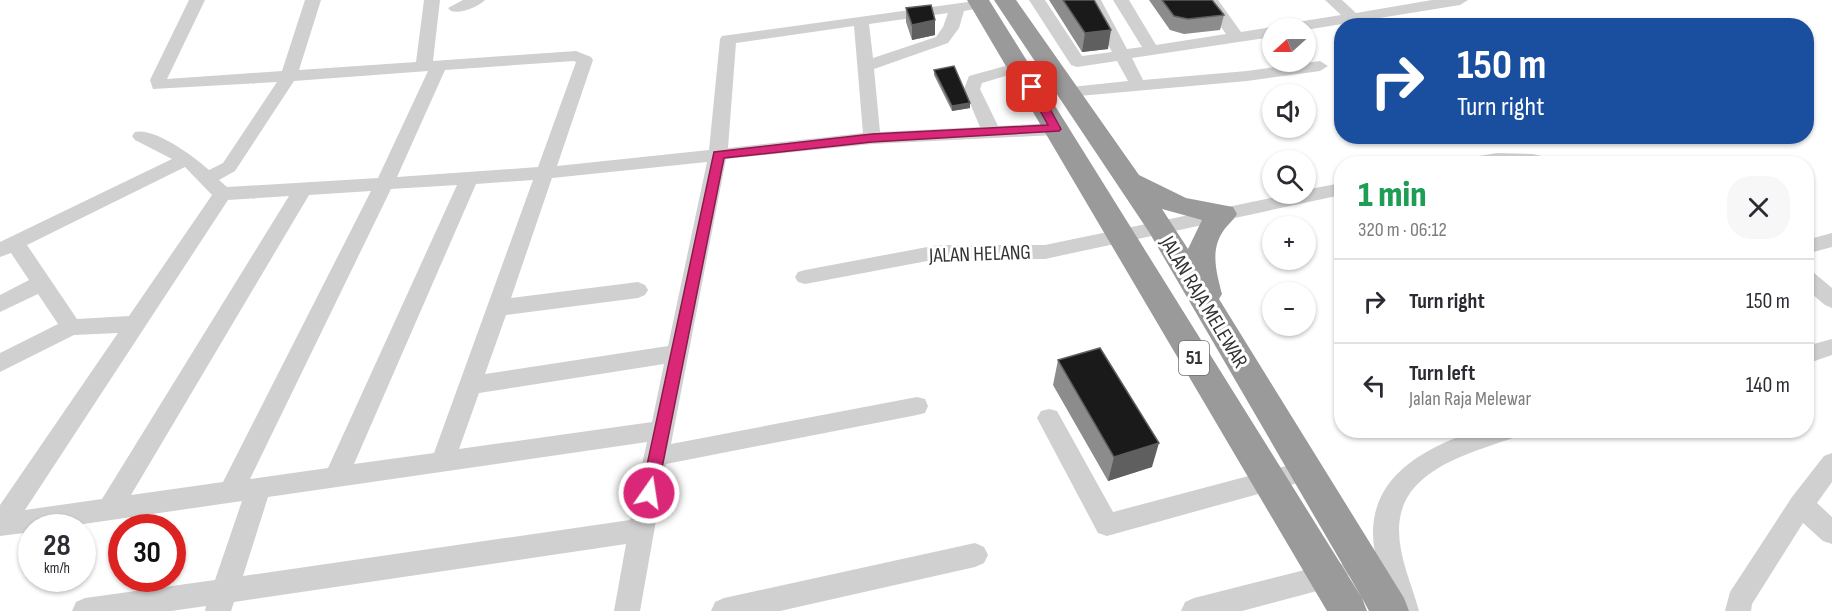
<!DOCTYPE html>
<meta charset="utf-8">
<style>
:root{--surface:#fff;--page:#f7f7f7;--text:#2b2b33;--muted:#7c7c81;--line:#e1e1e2}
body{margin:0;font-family:"Sofia Sans Condensed",sans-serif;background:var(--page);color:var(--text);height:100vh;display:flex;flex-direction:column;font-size:22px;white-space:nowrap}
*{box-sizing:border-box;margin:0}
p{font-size:20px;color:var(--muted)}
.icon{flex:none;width:33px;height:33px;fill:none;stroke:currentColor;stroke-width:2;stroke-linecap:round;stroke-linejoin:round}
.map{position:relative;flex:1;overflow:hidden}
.details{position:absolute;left:1334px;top:156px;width:480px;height:282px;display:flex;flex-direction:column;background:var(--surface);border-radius:24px;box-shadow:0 2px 4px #0004}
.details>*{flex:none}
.banner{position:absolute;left:1334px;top:18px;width:480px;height:126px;border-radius:24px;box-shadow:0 2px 4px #0004;background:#1a4fa0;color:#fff;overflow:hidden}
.needle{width:39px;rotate:249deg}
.buttons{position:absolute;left:1262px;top:18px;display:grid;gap:12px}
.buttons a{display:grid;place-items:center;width:54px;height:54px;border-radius:50%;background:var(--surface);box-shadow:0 2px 4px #0004;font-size:30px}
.speed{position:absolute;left:18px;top:514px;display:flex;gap:12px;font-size:30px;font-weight:700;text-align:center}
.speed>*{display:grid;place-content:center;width:78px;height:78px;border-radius:50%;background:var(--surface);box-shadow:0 2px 4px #0004;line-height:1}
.speed small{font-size:15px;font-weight:400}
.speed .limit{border:9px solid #d22;background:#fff;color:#111}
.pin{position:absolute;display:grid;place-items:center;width:51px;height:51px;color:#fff;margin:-26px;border-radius:12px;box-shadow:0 3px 9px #0006}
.me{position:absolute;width:66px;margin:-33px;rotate:13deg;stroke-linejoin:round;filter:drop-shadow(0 0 4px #0008)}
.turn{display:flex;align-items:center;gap:21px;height:126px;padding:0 24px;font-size:27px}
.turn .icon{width:78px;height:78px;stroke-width:2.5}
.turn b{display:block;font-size:42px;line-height:51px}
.round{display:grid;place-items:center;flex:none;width:63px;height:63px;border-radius:24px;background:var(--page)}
.overview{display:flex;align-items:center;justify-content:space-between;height:102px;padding:0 24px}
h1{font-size:36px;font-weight:800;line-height:45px;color:#1e9e55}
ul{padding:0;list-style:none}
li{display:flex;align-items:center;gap:18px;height:84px;padding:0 24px;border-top:2px solid var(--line)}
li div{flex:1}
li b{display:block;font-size:22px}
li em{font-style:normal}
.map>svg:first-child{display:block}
</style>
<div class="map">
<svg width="1832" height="611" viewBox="0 0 1832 611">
<rect width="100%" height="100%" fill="#fff"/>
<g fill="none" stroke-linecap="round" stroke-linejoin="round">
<path fill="#d0d0d0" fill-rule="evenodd" d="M189,0H205L167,79L282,71L305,0H321L299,70L416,62L424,0H440L433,61L576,51L591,57L593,60L557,166L709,150L720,39L722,36L982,0L988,4L985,7L964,11L959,28L948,43L874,69L880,132L980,127L964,89L969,76L1020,62L1028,67L1026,70L982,83L980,89L998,126L1055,123L1061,125L1064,129L1061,133L1055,135L872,144L726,159L671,444L917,397L925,399L928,406L925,413L917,415L666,464L640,611H614L626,544L234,602L231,611H205L206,606L171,611H72L76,602L85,598L215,580L242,501L56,528H32V532L0,536V505L118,333L74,335L0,372V353L58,324L38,294L0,312V295L29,280L11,253L0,257V242L172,159L135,140L132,136L135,132C154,127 195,157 209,170L223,163L277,82L153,89L150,80ZM948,13L943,27L936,37L873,58L869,24ZM854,26L863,133L728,148L736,43ZM574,61L576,62L538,167L397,177L445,70ZM428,71L378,178L227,187L219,180L235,171L294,81ZM707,162L668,346L485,374L506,315L638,298L645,295L648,290L645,285L638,282L511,298L552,178ZM185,167L212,195L129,316L77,319L27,245ZM533,180L434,453L354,464L476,184ZM457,185L328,468L250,479L391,189ZM371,191L223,482L131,495L309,195ZM289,196L102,499L25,510L228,200ZM664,364L652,422L459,449L479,393ZM647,442L630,520L243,576L268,497Z
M463,0H485C478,7 461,14 451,11L448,8Z
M1029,0H1045L1082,56L1112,52L1085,0H1101L1127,49L1142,47L1113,0H1129L1156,45L1226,34L1202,0H1218L1241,32L1272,27L1277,28H1272V37L1132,58L1143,80L1247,71L1320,61L1328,66L1320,71L1247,81L1068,97L1062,96L1060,92L1062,88L1128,81L1117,61L1077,67L1071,65Z
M1325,0H1342L1356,13L1432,0H1468L1460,5L1305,30V28H1283L1291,23L1341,15Z
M1497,153L1532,154L1562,160L1565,164H1452L1455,160Z
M1341,183V195L1045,259H938L805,284L798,282L795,277L798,272L805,270L938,245H1045L1290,194H1305V190Z
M1832,233V247L1806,254V240Z
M1806,270L1813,272L1832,288V308L1825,305L1806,289Z
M1832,339V355L1806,364V346Z
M1049,409L1057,411L1113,512L1305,461L1314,464L1317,471L1314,478L1305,481L1107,536L1098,533L1037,418L1041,411Z
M1476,430H1519L1516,437C1470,453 1399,470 1399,530C1399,558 1412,585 1419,611H1393C1385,585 1372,557 1373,530C1375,472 1429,447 1476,430Z
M1832,453V482L1817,503L1832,517V544L1823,541L1803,523L1752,604L1751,611H1725L1730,592L1792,497L1824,456Z
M975,543L984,547L988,555L984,563L975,567L780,611H711L715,602L724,598Z
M1336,562L1345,565L1349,574L1345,583L1336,586L1242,611H1181L1185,602L1194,598Z"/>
<path fill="#9a9a9a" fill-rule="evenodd" d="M967,0H989L1362,598L1149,232L994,0H1016L1139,175L1186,198L1233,207L1237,214C1233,221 1226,226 1222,233C1210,252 1217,274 1222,294L1219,299L1404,598L1409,611H1369L1362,598L1367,611H1327ZM1162,209L1202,220L1188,249Z"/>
</g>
<path fill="#8c8c8c" d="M1049,0H1094L1108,49L1082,52Z
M1149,0H1212L1224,15L1220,30L1184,34L1170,30Z
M906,8L935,35L912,40L906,22Z
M934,70L970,103V108L952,111L934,75Z
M1058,360L1152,467L1108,481L1053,385Z"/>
<path fill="#5f5f5f" d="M935,20V35L912,40V25Z
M1111,30L1108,49L1082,52L1085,33Z
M970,103V108L952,111V106Z
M1159,443L1152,467L1108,481L1114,457Z"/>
<path fill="#1a1a1a" stroke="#5f5f5f" stroke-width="1.5" d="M1063,0H1094L1111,30L1085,33Z
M1162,0H1212L1224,15L1188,19L1174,16Z
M931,5L935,20L912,25L906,8Z
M954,66L970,103L952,106L934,70Z
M1100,348L1159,443L1114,457L1058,360Z"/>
<path fill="#db2777" stroke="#8e194d" stroke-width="1.5" d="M1032,84L1038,87L1061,129L1059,131L872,142L724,158L657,493L655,498L649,500L644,498L641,493L714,152L872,134L1048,125L1027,87Z"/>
<g text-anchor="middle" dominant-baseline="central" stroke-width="6" stroke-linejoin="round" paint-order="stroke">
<rect fill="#fff" stroke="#707070" stroke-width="1.5" x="1179" y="341" width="30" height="34" rx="4.5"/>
<g font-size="20" font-weight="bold" fill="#333">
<text x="1194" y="358">51</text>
</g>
<g font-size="21" fill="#333" stroke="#fff">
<text transform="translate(980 254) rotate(-2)">JALAN HELANG</text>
<text transform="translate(1204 302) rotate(59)">JALAN RAJA MELEWAR</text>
</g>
</g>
</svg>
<div class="buttons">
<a><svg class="needle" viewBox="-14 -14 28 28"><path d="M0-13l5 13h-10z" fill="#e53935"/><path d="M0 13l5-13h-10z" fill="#7c7c81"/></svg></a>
<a><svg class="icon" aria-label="sound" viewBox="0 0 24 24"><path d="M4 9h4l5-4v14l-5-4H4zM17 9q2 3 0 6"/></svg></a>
<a><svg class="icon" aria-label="search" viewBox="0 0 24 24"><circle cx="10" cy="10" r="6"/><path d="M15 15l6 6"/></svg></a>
<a>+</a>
<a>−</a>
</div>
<div class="speed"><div>28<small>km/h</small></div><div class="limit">30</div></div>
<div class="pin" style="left:1032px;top:87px;background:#d93025"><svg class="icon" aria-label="arrive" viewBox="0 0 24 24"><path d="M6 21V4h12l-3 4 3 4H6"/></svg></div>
<svg class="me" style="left:649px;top:493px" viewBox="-20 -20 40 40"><circle r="17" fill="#db2777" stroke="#fff" stroke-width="3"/><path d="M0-11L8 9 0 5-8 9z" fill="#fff"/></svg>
<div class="banner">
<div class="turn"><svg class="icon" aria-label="right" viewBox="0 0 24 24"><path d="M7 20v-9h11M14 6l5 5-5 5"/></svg><div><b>150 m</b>Turn right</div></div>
</div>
<section class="details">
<div class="overview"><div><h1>1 min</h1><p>320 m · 06:12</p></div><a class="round"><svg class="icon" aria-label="close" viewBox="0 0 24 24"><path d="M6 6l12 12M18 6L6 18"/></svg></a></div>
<ul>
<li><svg class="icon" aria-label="right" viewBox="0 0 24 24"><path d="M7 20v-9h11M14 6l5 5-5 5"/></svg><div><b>Turn right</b></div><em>150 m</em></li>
<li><svg class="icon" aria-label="left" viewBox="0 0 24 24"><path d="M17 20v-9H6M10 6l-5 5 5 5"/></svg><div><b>Turn left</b><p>Jalan Raja Melewar</p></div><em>140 m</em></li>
</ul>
</section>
</div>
